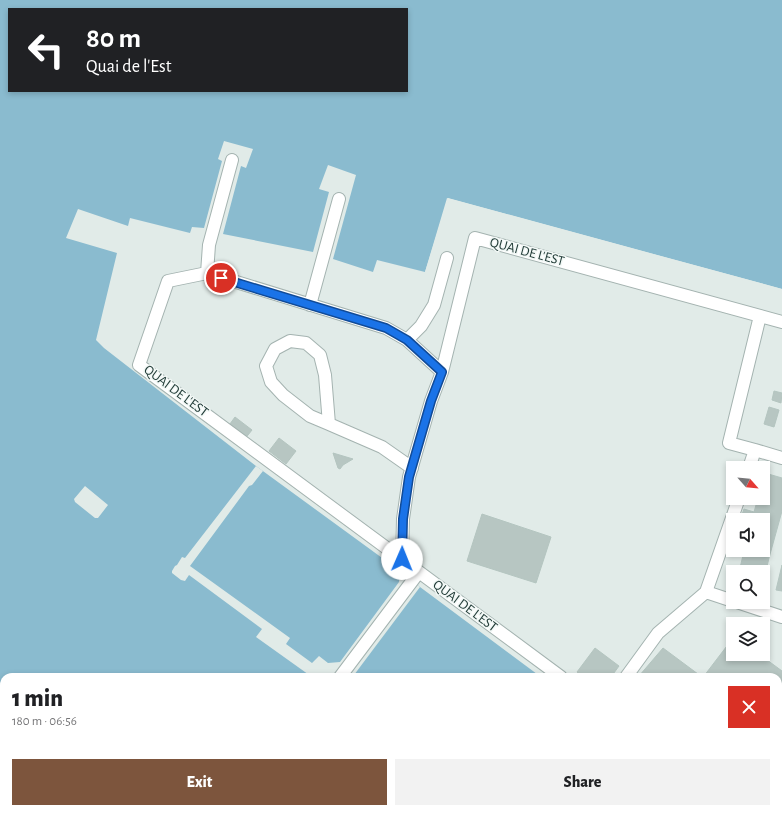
<!DOCTYPE html>
<meta charset="utf-8">
<style>
:root{--surface:#fff;--page:#f2f2f2;--text:#202124;--muted:#757577;--accent:#7d553d}
body{margin:0;font-family:"Alegreya Sans",sans-serif;background:var(--page);color:var(--text);height:100vh;display:flex;flex-direction:column;font-size:15px;white-space:nowrap}
*{box-sizing:border-box;margin:0}
p{font-size:13px;color:var(--muted)}
.icon{flex:none;width:22px;height:22px;fill:none;stroke:currentColor;stroke-width:2;stroke-linecap:round;stroke-linejoin:round}
.map{position:relative;flex:1;overflow:hidden}
.sheet{position:absolute;left:0px;top:673px;width:782px;height:140px;display:flex;flex-direction:column;background:var(--surface);border-radius:12px 12px 0 0;box-shadow:0 2px 6px #0003}
.sheet>*{flex:none}
.guide{position:absolute;left:8px;top:8px;width:400px;height:84px;border-radius:0px;box-shadow:0 2px 6px #0003;background:#202124;color:#fff;overflow:hidden}
.needle{width:26px;rotate:117deg}
.controls{position:absolute;left:726px;top:461px;display:grid;gap:8px}
.controls a{display:grid;place-items:center;width:44px;height:44px;border-radius:0px;background:var(--surface);box-shadow:0 2px 6px #0003;font-size:20px}
.pin{position:absolute;display:grid;place-items:center;width:34px;height:34px;color:#fff;margin:-17px;border:2px solid #fff;border-radius:50%;box-shadow:0 1px 4px #0007}
.me{position:absolute;width:44px;margin:-22px;rotate:1deg;stroke-linejoin:round;filter:drop-shadow(0 0 3px #0008)}
.turn{display:flex;align-items:center;gap:14px;height:84px;padding:0 12px;font-size:18px}
.turn .icon{width:52px;height:52px;stroke-width:2.5}
.turn b{display:block;font-size:28px;line-height:34px}
.round{display:grid;place-items:center;flex:none;width:42px;height:42px;border-radius:0px;background:var(--page)}
.head{display:flex;align-items:center;justify-content:space-between;height:68px;padding:0 12px}
h1{font-size:24px;font-weight:800;line-height:30px}
.action{display:flex;gap:8px;margin-top:auto;padding:8px 12px}
.action a{flex:1;height:46px;border-radius:0px;background:var(--accent);color:#fff;font-size:16px;font-weight:800;line-height:46px;text-align:center}
.action a+a{background:var(--page);color:var(--text)}
.map>svg:first-child{display:block}
</style>
<div class="map">
<svg width="782" height="813" viewBox="0 0 782 813">
<rect width="100%" height="100%" fill="#e1ebe8"/>
<path fill="#8abbcf" fill-rule="evenodd" d="M0,0H782V289L448,198L425,272L377,260L373,272L333,259L356,175L328,165L319,189L329,192L313,252L223,234L241,166L246,168L253,149L224,141L218,159L222,161L204,228L192,227L190,233L130,218L128,226L78,209L66,238L117,253L96,340L104,348L256,466L400,571L420,587L541,677H4V809H575L572,813H0ZM9,9H407V91H9Z"/>
<path fill="#e1ebe8" d="M447,198L782,289V291L449,200L427,272H425Z
M256,466L263,471L252,485L249,486L190,566L290,638L286,644L312,663L319,656L328,663L340,662L399,582L400,571L420,587L354,675L355,677H312L256,637L262,629L189,575L185,581L181,580L172,573V571L175,566L177,565L182,557L185,558Z
M85,486L108,505L98,518H95L75,502L74,499Z"/>
<path fill="#b7c6c2" stroke="#b4c5c0" d="M774,391L782,393L781,403L772,400Z
M769,407L779,410L774,427L764,424Z
M235,417L252,430L244,440L227,428Z
M279,438L296,451L286,464L269,451Z
M333,453L353,459L343,465L340,469L338,468Z
M765,473L782,478V511L769,558L744,551L745,550H763V520H740L744,509L754,512L758,498H763V481Z
M482,514L551,537L536,583L467,561Z
M744,551L769,558L765,575L763,574V572H753L740,568Z
M782,565V591L776,590Z
M733,638V654H759L782,671V734L778,731V677H705L704,676Z
M595,648L619,666L611,677H583L577,672Z
M663,648L702,677L639,676Z
M778,734L782,737V811L778,808Z
M778,808L782,811V813H765L759,809H778Z
M591,809H651L657,813H591L589,812Z"/>
<g fill="none" stroke-linecap="round" stroke-linejoin="round">
<g stroke="#a4b3b0" stroke-width="14">
<path id="minor" d="M207,273L209,245L232,160
M310,305L339,199
M407,340L421,326L434,305L447,258
M329,424L310,416L283,395L271,382L266,366L275,349L290,341L306,343L320,355L325,375L329,424L382,447L412,468
M755,450L782,458
M749,468L755,450L729,443L760,316
M402,559L403,519L409,477L431,401L442,372
M733,601L706,592L739,498
M737,602L782,617
M340,677L419,572
M561,677L139,365L168,281L207,273L386,328L407,340L442,372L475,238L782,322
M626,677L658,633L706,592
M740,809L745,813
M602,813L605,809"/>
</g>
<use href="#minor" stroke="#fff" stroke-width="12"/>
</g>
<g fill="none" stroke-linecap="round" stroke-linejoin="round">
<g stroke="#114b97" stroke-width="10">
<path id="route" d="M221,278L386,328L407,340L442,372L431,401L409,477L403,519L402,559"/>
</g>
<use href="#route" stroke="#1a73e8" stroke-width="7"/>
</g>
<g text-anchor="middle" dominant-baseline="central" stroke-width="3" stroke-linejoin="round" paint-order="stroke">
<g font-size="14" fill="#223c38" stroke="#f2f8f6">
<text transform="translate(527 252) rotate(15)">QUAI DE L'EST</text>
<text transform="translate(176 391) rotate(37)">QUAI DE L'EST</text>
<text transform="translate(465 606) rotate(37)">QUAI DE L'EST</text>
</g>
</g>
</svg>
<div class="controls">
<a><svg class="needle" viewBox="-14 -14 28 28"><path d="M0-13l5 13h-10z" fill="#e53935"/><path d="M0 13l5-13h-10z" fill="#757577"/></svg></a>
<a><svg class="icon" aria-label="sound" viewBox="0 0 24 24"><path d="M4 9h4l5-4v14l-5-4H4zM17 9q2 3 0 6"/></svg></a>
<a><svg class="icon" aria-label="search" viewBox="0 0 24 24"><circle cx="10" cy="10" r="6"/><path d="M15 15l6 6"/></svg></a>
<a><svg class="icon" aria-label="layers" viewBox="0 0 24 24"><path d="M12 4l9 5-9 5-9-5zM3 14l9 5 9-5"/></svg></a>
</div>
<div class="pin" style="left:221px;top:278px;background:#d93025"><svg class="icon" aria-label="arrive" viewBox="0 0 24 24"><path d="M6 21V4h12l-3 4 3 4H6"/></svg></div>
<svg class="me" style="left:402px;top:559px" viewBox="-20 -20 40 40"><circle r="19" fill="#fff"/><path d="M0-13L10 11 0 6-10 11z" fill="#1a73e8"/></svg>
<div class="guide">
<div class="turn"><svg class="icon" aria-label="left" viewBox="0 0 24 24"><path d="M17 20v-9H6M10 6l-5 5 5 5"/></svg><div><b>80 m</b>Quai de l'Est</div></div>
</div>
<section class="sheet">
<div class="head"><div><h1>1 min</h1><p>180 m · 06:56</p></div><a class="round" style="background:#d93025;color:#fff"><svg class="icon" aria-label="close" viewBox="0 0 24 24"><path d="M6 6l12 12M18 6L6 18"/></svg></a></div>
<div class="action"><a>Exit</a><a>Share</a></div>
</section>
</div>
